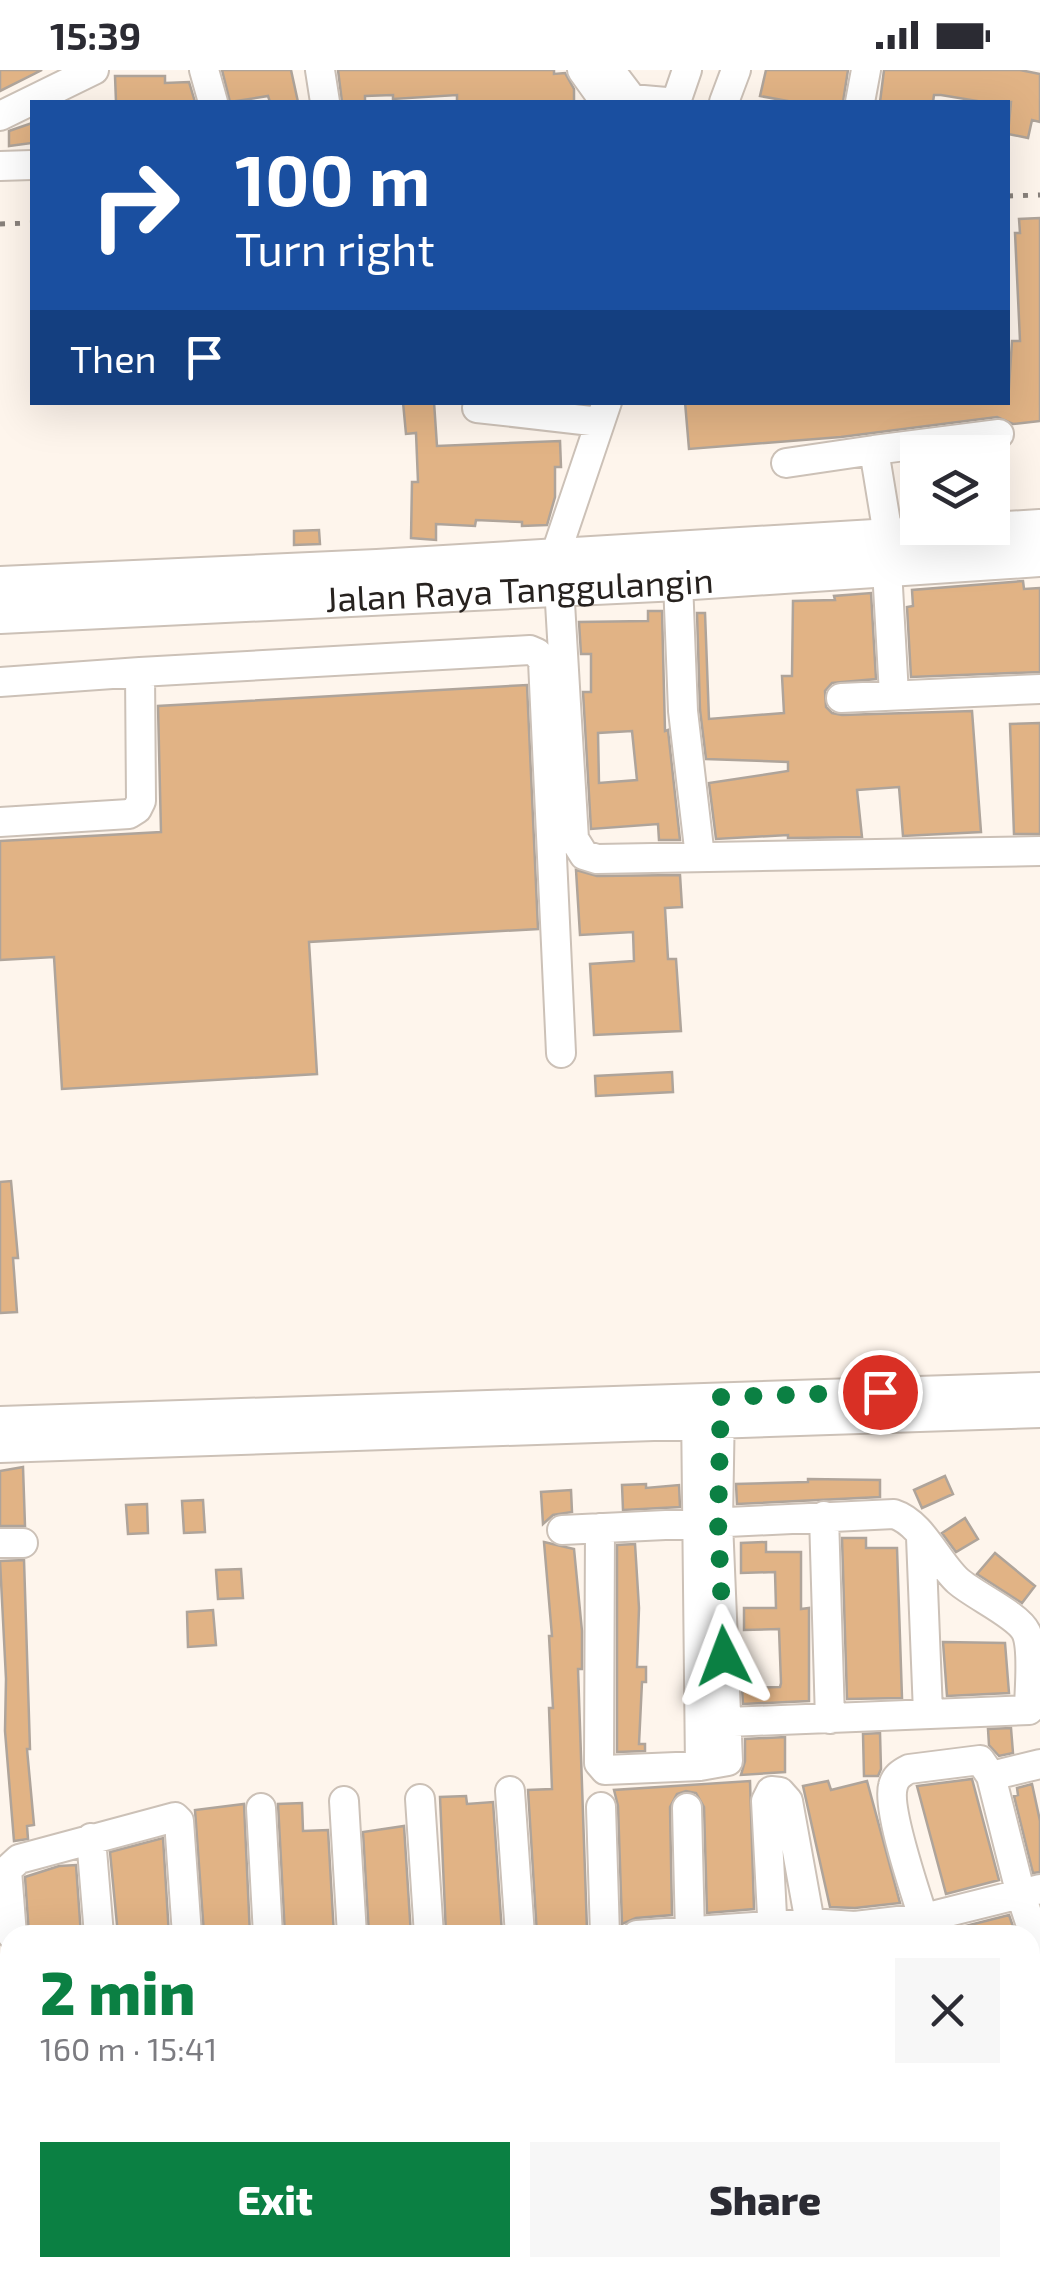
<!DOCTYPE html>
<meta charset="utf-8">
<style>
:root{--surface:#fff;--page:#f7f7f7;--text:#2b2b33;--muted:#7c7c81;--accent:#0b8043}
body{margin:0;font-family:"Exo 2",sans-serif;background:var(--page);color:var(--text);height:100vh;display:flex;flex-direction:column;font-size:38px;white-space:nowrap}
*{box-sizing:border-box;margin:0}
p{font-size:32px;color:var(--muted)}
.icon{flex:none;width:55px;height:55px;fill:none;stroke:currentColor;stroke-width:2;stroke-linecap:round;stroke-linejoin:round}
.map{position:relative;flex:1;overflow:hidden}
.side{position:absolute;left:0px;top:1855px;width:1040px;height:352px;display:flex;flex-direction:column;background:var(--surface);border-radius:30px 30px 0 0;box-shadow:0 10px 40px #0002}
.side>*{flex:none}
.top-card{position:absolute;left:30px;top:30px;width:980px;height:305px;border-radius:0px;box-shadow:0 10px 40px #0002;background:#1a4fa0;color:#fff;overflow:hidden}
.controls{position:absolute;left:900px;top:365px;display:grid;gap:20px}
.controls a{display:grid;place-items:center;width:110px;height:110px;border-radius:0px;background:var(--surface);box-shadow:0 10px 40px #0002;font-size:50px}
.pin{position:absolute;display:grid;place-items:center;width:85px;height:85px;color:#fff;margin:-42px;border:5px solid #fff;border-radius:50%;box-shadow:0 2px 10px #0007}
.me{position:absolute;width:110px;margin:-55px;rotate:357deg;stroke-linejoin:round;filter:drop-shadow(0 0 8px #0008)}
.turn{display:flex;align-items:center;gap:35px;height:210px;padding:0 40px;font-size:45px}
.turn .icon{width:130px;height:130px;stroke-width:2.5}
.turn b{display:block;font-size:70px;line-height:85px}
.then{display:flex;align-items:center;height:95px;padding:0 40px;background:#0003;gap:20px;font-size:38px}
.round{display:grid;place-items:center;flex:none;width:105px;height:105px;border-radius:0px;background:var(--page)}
.summary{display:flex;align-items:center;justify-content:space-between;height:170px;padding:0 40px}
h1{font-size:60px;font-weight:800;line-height:75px;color:var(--accent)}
.cta{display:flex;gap:20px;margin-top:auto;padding:20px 40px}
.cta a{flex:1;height:115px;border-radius:0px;background:var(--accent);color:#fff;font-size:40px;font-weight:800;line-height:115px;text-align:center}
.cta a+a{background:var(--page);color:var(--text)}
.status{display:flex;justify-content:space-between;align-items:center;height:70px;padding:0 50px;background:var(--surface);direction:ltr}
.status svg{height:28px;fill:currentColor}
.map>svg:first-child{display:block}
</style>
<div class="status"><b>15:39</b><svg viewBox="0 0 49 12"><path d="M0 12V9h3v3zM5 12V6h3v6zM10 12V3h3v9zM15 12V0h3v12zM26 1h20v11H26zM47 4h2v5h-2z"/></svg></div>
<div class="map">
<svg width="1040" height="2207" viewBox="0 0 1040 2207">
<rect width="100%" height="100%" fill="#fef5ec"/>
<path fill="#e1b385" stroke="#afa49a" stroke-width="2.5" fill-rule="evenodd" d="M0,0H42L0,21Z
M222,0H291L298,32H270L268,26L230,32Z
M338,0H554V4L565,3L574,19V32H457V25L393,29V25L365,26V32H342Z
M766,0H848L843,32H793L760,26Z
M884,0H1020L1040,4V52L1032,50L1028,68L1008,64L1011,32H983L941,25H934L933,32H880Z
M115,6H165V13L189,12L195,32H116Z
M32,53V73L9,76V61Z
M1040,148V351L1013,354L997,347L841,367L689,379L685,332H1008L1012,271H1020L1015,163H1020L1019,149Z
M403,332H434L437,376L560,371L561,397H555V427L547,455L522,456V452L476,450L475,456L436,454V470L411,468L412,412H418L416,363L406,364Z
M319,460L320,474L294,475V461Z
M1023,511L1024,519L1040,518V602L911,607L907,537L913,536L912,520Z
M871,523L876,609L832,613L825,621L826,637L832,643L842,645L972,641L981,762L903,766L899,717L857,720L862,767L788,768V765L716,769L709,713L788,701V692L706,689L700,640L697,543H705L709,649L784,643L782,606H792L793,531L835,530L834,526Z
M648,541H662L665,661L668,660L680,770H659L658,754L591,759L583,622H591V584H581L579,552L648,551ZM632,661L637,710L599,713L598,663Z
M527,615L538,859L309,872L317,1004L62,1019L54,887L0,890V771L161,762L158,636Z
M1040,653V764H1014L1010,654Z
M576,800L597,806L680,805L682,837L665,838L668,889H676L681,961L594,965L590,894L634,891L633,862L580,865Z
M672,1002L673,1022L596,1026L595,1006Z
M11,1111L18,1188H13L17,1242L0,1243V1112Z
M23,1397L25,1456H0V1401Z
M945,1406L953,1424L922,1438L914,1420Z
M808,1409L880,1410V1427L737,1434L736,1414L808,1412Z
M646,1414V1418L679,1415L680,1437L623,1440L622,1415Z
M571,1420L572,1442L553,1445L543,1454L541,1422Z
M203,1430L205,1462L184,1463L182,1431Z
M147,1434L148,1463L128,1464L126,1435Z
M965,1448L978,1469L956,1482L942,1463Z
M842,1468H866V1478H897L902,1628L847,1629Z
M544,1472L574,1479L582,1561V1599H578L587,1860L537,1865L528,1720L552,1719L549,1638H553L549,1566H552Z
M766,1472V1482H801V1539L809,1538V1631L743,1634L742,1618L780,1617L781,1613L779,1559L744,1560V1538H776L775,1502L741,1503V1473Z
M635,1474L639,1538L637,1597H646V1612H642L639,1674H645V1681L617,1682V1475Z
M995,1483L1035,1516L1022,1533L977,1504Z
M24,1490L30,1679H27L34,1755L27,1756L28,1769L14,1771L5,1661L6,1609L0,1491Z
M241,1499L243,1528L218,1529L216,1500Z
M213,1540L216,1575L188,1577L187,1542Z
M943,1572L1005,1573L1009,1623L947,1626Z
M1011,1658L1013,1683L999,1686L989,1675L988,1659Z
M880,1663L881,1699L878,1706H864L863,1664Z
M785,1667V1702L741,1705L745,1691V1669Z
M972,1709L999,1810L946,1824L917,1716Z
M750,1711L754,1839L707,1843L704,1737L696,1723L686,1721L677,1724L670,1737L672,1845L636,1848L622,1854L618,1736L614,1720Z
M828,1711L831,1720L867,1711L900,1833L855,1838L830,1837L803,1716Z
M1032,1714L1040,1751V1802L1033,1803L1014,1726L1018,1725L1017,1718Z
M466,1726L467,1734L493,1732L502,1863L446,1864L440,1727Z
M302,1733L303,1761L328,1760L334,1865H285L278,1734Z
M244,1734L250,1865L204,1864L195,1740Z
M404,1756L411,1865H369L363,1762Z
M163,1768L169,1865H118L110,1782Z
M76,1795L81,1865H29L25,1807L59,1796Z
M1009,1845L1016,1865H946V1861Z"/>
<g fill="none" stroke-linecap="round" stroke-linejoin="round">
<g stroke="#ccc1b7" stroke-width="32">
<path id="minor" d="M204,0L213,32
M320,0L325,32
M582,0L605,32
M610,0L632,29
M626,32L632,29L666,32
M676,32L687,0
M724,32L736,0
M860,32L866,0
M0,46L94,0
M0,96L32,95
M477,338L600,352
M786,393L874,380
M889,471L874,380L999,364
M554,489L607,332
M887,499L894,625
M678,511L683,641L700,787
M559,516L574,769L584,785L597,789L1040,781
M0,612L140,602
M841,628L1040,619
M0,752L129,744L137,739L141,731L140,602L530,580L537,583L543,591L561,983
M696,1337L700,1696
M0,1351L1040,1317
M0,1378L1040,1343
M824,1446L830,1649
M600,1458L599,1693L605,1700L700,1696L728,1691L718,1452L720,1335
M562,1460L894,1444C922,1453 937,1492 958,1511C975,1526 1018,1545 1026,1562C1034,1579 1029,1621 1029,1640L728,1652
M921,1467L928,1643
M0,1473H23
M991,1706L1040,1694
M510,1721L520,1865
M420,1729L429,1865
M344,1731L352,1865
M601,1737L605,1865
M261,1738L268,1865
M687,1738L690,1865
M91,1768L99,1865
M12,1865L7,1800L19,1789L175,1747L179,1751L187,1865
M637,1865L810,1853L855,1856L924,1848L1040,1819
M773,1865L766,1731L771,1721L780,1722L788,1731L810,1853
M929,1865C920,1837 886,1740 893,1716C895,1707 901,1703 909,1699L980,1690L991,1706L1021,1825L1040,1883
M1030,2171L1040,2179
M35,2198L36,2207
M208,2198L209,2207
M288,2198V2207
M539,2198V2207
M322,2207L450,2198
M953,2207V2198"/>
</g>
<g stroke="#ccc1b7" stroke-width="42">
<g id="highway">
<path d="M0,516L377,499L1040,459"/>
<path id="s1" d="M0,544L678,511L1040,487"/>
</g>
</g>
<use href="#minor" stroke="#fff" stroke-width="28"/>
<use href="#highway" stroke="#fff" stroke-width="38"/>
<path stroke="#88817b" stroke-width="5" stroke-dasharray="5 10" stroke-linecap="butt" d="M1008,126L1040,125
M0,154L32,153"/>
</g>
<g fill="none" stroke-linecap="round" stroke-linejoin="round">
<path stroke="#0b8043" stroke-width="18" stroke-dasharray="0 32.4" d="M724,1586L718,1452L721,1327L880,1322"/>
</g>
<g text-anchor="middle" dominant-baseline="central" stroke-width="9" stroke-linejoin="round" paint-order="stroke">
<g font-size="35" fill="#27221f" stroke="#fff">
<text stroke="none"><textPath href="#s1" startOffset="520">Jalan Raya Tanggulangin</textPath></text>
</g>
</g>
</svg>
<div class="controls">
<a><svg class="icon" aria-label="layers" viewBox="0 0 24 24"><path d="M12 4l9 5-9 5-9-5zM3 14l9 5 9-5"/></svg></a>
</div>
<div class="pin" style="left:880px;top:1322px;background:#d93025"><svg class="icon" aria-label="arrive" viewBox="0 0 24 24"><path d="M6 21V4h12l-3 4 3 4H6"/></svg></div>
<svg class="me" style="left:724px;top:1586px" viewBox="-20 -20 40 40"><path d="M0-17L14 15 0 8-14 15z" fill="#0b8043" stroke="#fff" stroke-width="4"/></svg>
<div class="top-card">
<div class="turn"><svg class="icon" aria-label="right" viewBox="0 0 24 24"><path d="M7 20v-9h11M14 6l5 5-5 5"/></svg><div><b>100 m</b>Turn right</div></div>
<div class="then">Then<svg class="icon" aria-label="arrive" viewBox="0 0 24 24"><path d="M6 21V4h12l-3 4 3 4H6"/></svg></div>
</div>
<section class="side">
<div class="summary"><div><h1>2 min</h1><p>160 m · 15:41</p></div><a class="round"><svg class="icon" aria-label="close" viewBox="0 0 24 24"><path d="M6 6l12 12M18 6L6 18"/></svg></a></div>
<div class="cta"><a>Exit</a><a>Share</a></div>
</section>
</div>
